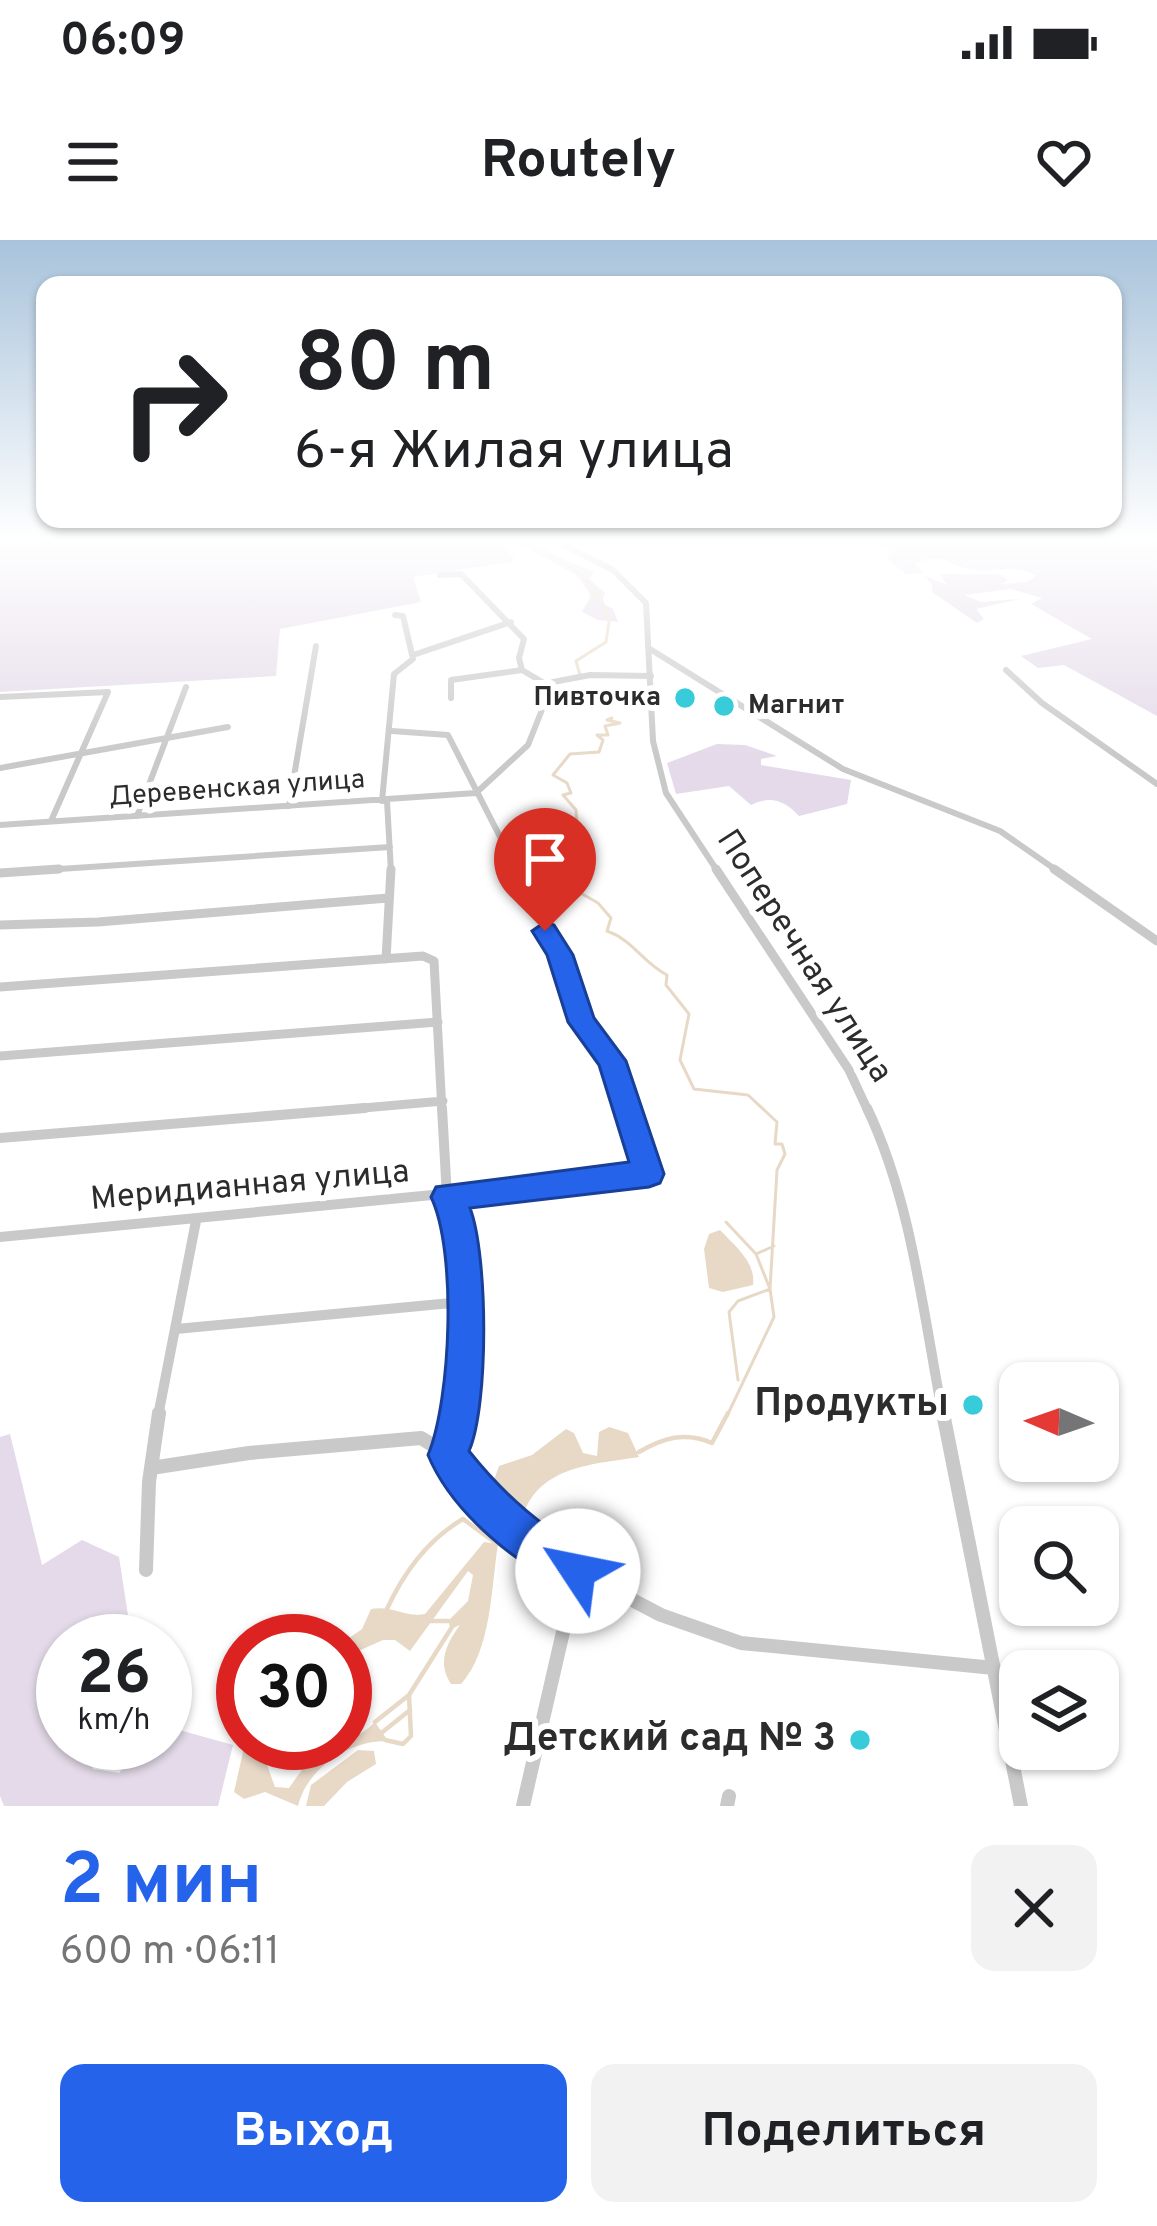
<!DOCTYPE html>
<html lang="ru">
<meta charset="utf-8">
<style>
:root{--surface:#fff;--page:#f2f2f2;--text:#202124;--muted:#757577;--accent:#2563eb}
body{margin:0;font-family:Overpass,sans-serif;background:var(--page);color:var(--text);height:100vh;display:flex;flex-direction:column;font-size:45px;white-space:nowrap}
*{box-sizing:border-box;margin:0}
p{font-size:39px;color:var(--muted)}
.icon{flex:none;width:66px;height:66px;fill:none;stroke:currentColor;stroke-width:2;stroke-linecap:round;stroke-linejoin:round}
.map{position:relative;height:1566px;overflow:hidden}
.side{display:flex;flex-direction:column;background:var(--surface);flex:1}
.side>*{flex:none}
.hud{position:absolute;left:36px;top:36px;width:1086px;height:252px;border-radius:24px;box-shadow:0 3px 9px #0004;background:#fff;color:var(--text);overflow:hidden}
.needle{width:78px;rotate:272deg}
.controls{position:absolute;left:999px;top:1122px;display:grid;gap:24px}
.controls a{display:grid;place-items:center;width:120px;height:120px;border-radius:24px;background:var(--surface);box-shadow:0 3px 9px #0004;font-size:60px}
.speed{position:absolute;left:36px;top:1374px;display:flex;gap:24px;font-size:60px;font-weight:700;text-align:center}
.speed>*{display:grid;place-content:center;width:156px;height:156px;border-radius:50%;background:var(--surface);box-shadow:0 3px 9px #0004;line-height:1}
.speed small{font-size:30px;font-weight:400}
.speed .limit{border:18px solid #d22;background:#fff;color:#111}
.pin{position:absolute;display:grid;place-items:center;width:102px;height:102px;color:#fff;margin:-123px -51px;border-radius:50% 50% 50% 0;rotate:-45deg;box-shadow:0 0 12px #0007}
.pin .icon{rotate:45deg}
.me{position:absolute;width:132px;margin:-66px;rotate:304deg;stroke-linejoin:round;filter:drop-shadow(0 0 9px #0008)}
.turn{display:flex;align-items:center;gap:42px;height:252px;padding:0 60px;font-size:54px}
.turn .icon{width:156px;height:156px;stroke-width:2.5}
.turn b{display:block;font-size:84px;line-height:102px}
.round{display:grid;place-items:center;flex:none;width:126px;height:126px;border-radius:24px;background:var(--page)}
.summary{display:flex;align-items:center;justify-content:space-between;height:204px;padding:0 60px}
h1{font-size:72px;font-weight:700;line-height:90px;color:var(--accent)}
.action{display:flex;gap:24px;margin-top:auto;padding:24px 60px}
.action a{flex:1;height:138px;border-radius:24px;background:var(--accent);color:#fff;font-size:48px;font-weight:700;line-height:138px;text-align:center}
.action a+a{background:var(--page);color:var(--text)}
.status{display:flex;justify-content:space-between;align-items:center;height:84px;padding:0 60px;background:var(--surface);direction:ltr}
.status svg{height:33px;fill:currentColor}
header{display:flex;justify-content:space-between;align-items:center;height:156px;padding:0 60px;background:var(--surface);font-size:54px;font-weight:700}
.map>svg:first-child{display:block}
</style>
<div class="status"><b>06:09</b><svg viewBox="0 0 49 12"><path d="M0 12V9h3v3zM5 12V6h3v6zM10 12V3h3v9zM15 12V0h3v12zM26 1h20v11H26zM47 4h2v5h-2z"/></svg></div>
<header><svg class="icon" aria-label="menu" viewBox="0 0 24 24"><path d="M4 6h16M4 12h16M4 18h16"/></svg>Routely<svg class="icon" aria-label="heart" viewBox="0 0 24 24"><path d="M12 20l-8-8c-3-5 5-10 8-4 3-6 11-1 8 4z"/></svg></header>
<div class="map">
<svg width="1157" height="1566" viewBox="0 0 1157 1566">
<rect width="100%" height="100%" fill="#fff"/>
<path fill="#e4dae9" d="M0,299H501L515,321L413,337L421,362L280,389L276,436L0,452Z
M511,299H536L556,316L594,332L589,339L605,353L601,363L613,369L618,382L598,380L582,372L591,356L578,336Z
M872,299H1157V476L1064,425L1038,428L1021,416L1092,399L1031,364L1042,358L1011,349L964,355L981,362L1019,359L976,369L984,379L977,383L932,352V344L924,336L947,345L939,334H1000L1008,340L1001,344L1027,342L1036,336C1013,322 993,334 969,329C945,323 942,312 914,324L924,333L906,334L887,319L891,311Z
M717,504L745,505L777,516L761,519V525L851,540L847,564L799,576C785,561 771,555 751,565L729,546L676,554L667,523Z
M10,1194L42,1325L82,1300L119,1317L132,1401H63V1503H87L93,1529L120,1533L128,1503H165V1486L233,1505L218,1566H4L0,1556V1197Z"/>
<path fill="#e8d9c7" d="M720,990C735,1006 756,1022 753,1045L723,1052L709,1048L704,1009L709,994Z
M609,1187L628,1193L639,1217C597,1224 544,1225 525,1270H517L494,1240L499,1226L532,1215L566,1189L574,1193L583,1213L597,1216L599,1192Z
M484,1302L498,1304C491,1347 492,1410 461,1444H451C437,1423 446,1404 460,1385L451,1389L448,1381L468,1361L473,1335L468,1331L410,1411L395,1400H383L345,1417V1401L362,1389L371,1369C392,1365 406,1378 425,1374Z
M375,1482L388,1501C350,1500 307,1528 298,1566L265,1552L244,1559L234,1552L245,1503H259L275,1547L289,1548C301,1531 312,1514 332,1505C351,1497 359,1498 375,1482Z
M358,1510L374,1511L376,1524L347,1542L324,1566H306L311,1545Z"/>
<g fill="none" stroke-linecap="round" stroke-linejoin="round">
<path stroke="#e8d9c7" stroke-width="3" d="M526,299L584,337L600,353L591,355L602,361L609,382L606,402L576,421L580,435
M1130,299L1157,313
M612,478L607,480L620,483L605,486L608,495H597L603,500L599,512L570,514L553,535L567,543L571,553L563,555L576,570L578,600L588,604L573,610L571,619L579,623L574,628L587,637L572,648L598,663L611,678L607,691C633,700 643,723 667,735L666,745L689,774L680,820L694,849L748,855L777,882L775,904H782L785,914L777,930L770,1049L774,1077L727,1176
M726,982L756,1014L770,1049L738,1061L729,1072L738,1140
M756,1014L774,1006"/>
<path stroke="#e8d9c7" stroke-width="4.5" d="M639,1212C663,1198 685,1191 712,1203L728,1173
M387,1369C404,1332 427,1300 463,1279L497,1304
M428,1381H448
M375,1482L409,1455
M380,1494L410,1470
M385,1500L403,1504L411,1496L409,1455L452,1387"/>
<path stroke="#c9c9c9" stroke-width="6" d="M552,299L613,330L646,363L653,501L666,553L718,632
M440,335L461,334L524,399L519,418L522,430L549,446
M650,409L843,529L1000,591L1059,632
M413,415L511,382
M1006,430L1042,463L1157,544
M0,457L108,452L51,581
M451,458V440L522,430
M392,491L448,495L518,632
M0,528L228,487
M382,561L394,434L413,419L403,376L395,375
M387,561L391,632
M289,566L316,406
M137,576L186,447
M0,585L476,553L528,505L553,442L590,435L651,436
M14,632L390,607"/>
<path stroke="#c9c9c9" stroke-width="9" d="M516,629L560,715L582,782L612,821L628,871
M716,629L849,830L868,871
M1054,629L1157,701
M0,633L59,629
M0,685L98,682L388,658
M386,719L391,629
M0,747L423,716L434,721L442,871
M0,816L438,782
M329,871L443,861"/>
<path stroke="#c9c9c9" stroke-width="10" d="M442,868L447,957L462,1034L461,1176
M867,868C912,962 923,1074 943,1176
M0,898L365,868
M0,997L649,934L627,868
M176,1089L462,1062
M158,1176L196,981"/>
<path stroke="#c9c9c9" stroke-width="14" d="M943,1173L1021,1566
M448,1215L462,1173
M151,1228L249,1213L421,1198L439,1209L492,1267L577,1331L523,1566
M146,1330L149,1242L159,1173
M577,1331L661,1375L741,1403L994,1428
M727,1566L729,1556"/>
</g>
<linearGradient id="sky" x2="0" y2="1"><stop stop-color="#a8c3db"/><stop offset="0.58" stop-color="#fff"/><stop offset="1" stop-color="#fff" stop-opacity="0"/></linearGradient>
<rect width="1157" height="518" fill="url(#sky)"/>
<path fill="#2563eb" stroke="#184099" stroke-width="3" d="M545,682L554,685L573,715L594,778L626,821L664,934L660,943L649,947L470,968C488,1015 489,1165 469,1211C492,1240 517,1265 547,1287C567,1302 589,1308 599,1331L592,1346L578,1352C520,1329 452,1273 428,1215C451,1159 457,1011 431,957L436,947L629,922L599,825L568,782L547,715L532,691Z"/>
<g fill="#38cbd9" stroke="#fff" stroke-width="4.5">
<circle cx="685" cy="458" r="12"/>
<circle cx="724" cy="466" r="12"/>
<circle cx="973" cy="1165" r="12"/>
<circle cx="860" cy="1500" r="12"/>
</g>
<g text-anchor="middle" dominant-baseline="central" stroke-width="12" stroke-linejoin="round" paint-order="stroke">
<g font-size="27" font-weight="bold" fill="#2c2c2c" stroke="#fff" text-anchor="end">
<text x="661" y="458">Пивточка</text>
<text x="748" y="466" text-anchor="start">Магнит</text>
</g>
<g font-size="27" fill="#2c2c2c" stroke="#fff">
<text transform="translate(237 549) rotate(-4)">Деревенская улица</text>
</g>
<g font-size="33" fill="#2c2c2c" stroke="#fff">
<text transform="translate(803 717) rotate(57)">Поперечная улица</text>
<text transform="translate(250 947) rotate(-5)">Меридианная улица</text>
</g>
<g font-size="39" font-weight="bold" fill="#2c2c2c" stroke="#fff" text-anchor="end">
<text x="949" y="1165">Продукты</text>
<text x="836" y="1500">Детский сад № 3</text>
</g>
</g>
</svg>
<div class="controls">
<a><svg class="needle" viewBox="-14 -14 28 28"><path d="M0-13l5 13h-10z" fill="#e53935"/><path d="M0 13l5-13h-10z" fill="#757577"/></svg></a>
<a><svg class="icon" aria-label="search" viewBox="0 0 24 24"><circle cx="10" cy="10" r="6"/><path d="M15 15l6 6"/></svg></a>
<a><svg class="icon" aria-label="layers" viewBox="0 0 24 24"><path d="M12 4l9 5-9 5-9-5zM3 14l9 5 9-5"/></svg></a>
</div>
<div class="speed"><div>26<small>km/h</small></div><div class="limit">30</div></div>
<div class="pin" style="left:545px;top:691px;background:#d93025"><svg class="icon" aria-label="arrive" viewBox="0 0 24 24"><path d="M6 21V4h12l-3 4 3 4H6"/></svg></div>
<svg class="me" style="left:578px;top:1331px" viewBox="-20 -20 40 40"><circle r="19" fill="#fff"/><path d="M0-13L10 11 0 6-10 11z" fill="#2563eb"/></svg>
<div class="hud">
<div class="turn"><svg class="icon" aria-label="right" viewBox="0 0 24 24"><path d="M7 20v-9h11M14 6l5 5-5 5"/></svg><div><b>80 m</b>6-я Жилая улица</div></div>
</div>
</div>
<section class="side">
<div class="summary"><div><h1>2 мин</h1><p>600 m · 06:11</p></div><a class="round"><svg class="icon" aria-label="close" viewBox="0 0 24 24"><path d="M6 6l12 12M18 6L6 18"/></svg></a></div>
<div class="action"><a>Выход</a><a>Поделиться</a></div>
</section>
